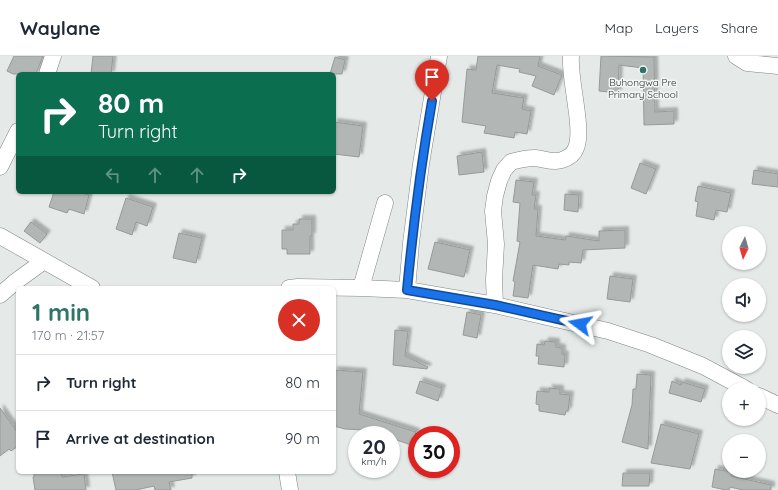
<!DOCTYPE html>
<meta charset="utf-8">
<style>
:root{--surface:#fff;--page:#f2f2f3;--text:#1f2937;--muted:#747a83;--line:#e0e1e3;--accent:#307468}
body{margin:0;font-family:Quicksand,sans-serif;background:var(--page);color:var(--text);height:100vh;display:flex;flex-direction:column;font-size:15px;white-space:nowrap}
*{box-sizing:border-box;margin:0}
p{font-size:13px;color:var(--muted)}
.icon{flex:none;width:22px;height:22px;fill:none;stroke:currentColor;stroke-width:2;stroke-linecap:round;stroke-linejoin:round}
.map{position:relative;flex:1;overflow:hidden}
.panel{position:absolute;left:16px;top:230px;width:320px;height:188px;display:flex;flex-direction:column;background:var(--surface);border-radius:6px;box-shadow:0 1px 3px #0004}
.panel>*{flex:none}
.guide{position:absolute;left:16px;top:16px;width:320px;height:122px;border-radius:6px;box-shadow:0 1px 3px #0004;background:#0b6e4f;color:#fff;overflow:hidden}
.needle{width:26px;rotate:185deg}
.buttons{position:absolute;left:722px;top:170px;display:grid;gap:8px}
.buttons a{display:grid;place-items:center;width:44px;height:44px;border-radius:50%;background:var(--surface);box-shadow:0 1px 3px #0004;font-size:20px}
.speed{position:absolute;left:348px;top:370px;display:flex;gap:8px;font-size:20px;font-weight:700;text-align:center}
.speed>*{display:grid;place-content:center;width:52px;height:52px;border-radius:50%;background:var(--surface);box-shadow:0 1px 3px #0004;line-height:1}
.speed small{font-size:10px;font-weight:400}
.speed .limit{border:6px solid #d22;background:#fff;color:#111}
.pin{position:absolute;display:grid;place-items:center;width:34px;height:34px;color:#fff;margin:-41px -17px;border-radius:50% 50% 50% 0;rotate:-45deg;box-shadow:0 0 4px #0007}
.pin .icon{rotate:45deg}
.me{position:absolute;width:44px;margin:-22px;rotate:283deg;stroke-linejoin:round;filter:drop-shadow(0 0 3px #0008)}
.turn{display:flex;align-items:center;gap:14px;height:84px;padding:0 16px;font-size:18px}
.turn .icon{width:52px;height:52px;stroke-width:2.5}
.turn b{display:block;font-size:28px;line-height:34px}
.lanes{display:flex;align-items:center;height:38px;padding:0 16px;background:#0003;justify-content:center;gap:20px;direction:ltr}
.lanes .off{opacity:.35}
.round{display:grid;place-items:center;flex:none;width:42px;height:42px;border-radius:21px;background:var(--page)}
.overview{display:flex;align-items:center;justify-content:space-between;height:68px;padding:0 16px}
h1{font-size:24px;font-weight:700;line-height:30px;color:var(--accent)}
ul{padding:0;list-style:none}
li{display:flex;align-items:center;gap:12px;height:56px;padding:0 16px;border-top:1px solid var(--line)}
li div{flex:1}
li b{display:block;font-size:15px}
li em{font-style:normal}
header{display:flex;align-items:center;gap:24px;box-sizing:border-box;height:56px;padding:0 20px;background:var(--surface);border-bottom:1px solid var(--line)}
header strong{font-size:19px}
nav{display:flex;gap:22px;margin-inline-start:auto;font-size:14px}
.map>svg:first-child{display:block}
</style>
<header>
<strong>Waylane</strong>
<nav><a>Map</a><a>Layers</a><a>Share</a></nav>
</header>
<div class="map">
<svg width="778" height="434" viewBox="0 0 778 434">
<defs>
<filter id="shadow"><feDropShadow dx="3.5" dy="-3.5" stdDeviation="1" flood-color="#0004"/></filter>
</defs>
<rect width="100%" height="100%" fill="#e5eae9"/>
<path fill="#b2b7b5" stroke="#969b9a" filter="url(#shadow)" d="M14,0H43L36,18H13L7,15Z
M93,0H113L111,18H91Z
M478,0H540L538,10L562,19L554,39L532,30L536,20L519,16L520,13L497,9L492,37L524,42L522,53L531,55L527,78L515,76L514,82L484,77L486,70L462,66L467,13L476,14Z
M601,0L654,1L655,56L674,55V68L644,69L643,12L619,9L618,37L599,35Z
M335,1L345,4L342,18H330Z
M334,66L363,70L359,101L334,98Z
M482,96L484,116L459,119L457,100Z
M640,107L656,113L646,138L631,132Z
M754,114L778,118V131L752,128Z
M516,124L534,126L532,139H536L534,153H538L536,180L565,184L566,180L599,185V175L625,174V192L583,194L581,207L569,206V209L559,208L558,213L533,209L528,242L513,240L515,226L513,225L520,186L517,185L520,147L513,146Z
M698,130L731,137L727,156L716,154L714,164L696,160L698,146L695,145Z
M54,136H79L89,139L84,158L69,153L67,157L49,151Z
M565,138L579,139L578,156L564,154Z
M126,142L153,151L147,170L136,166L132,179L116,173Z
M299,163H312V180H310V198H287V193H282V174H293V168H299Z
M31,166L47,178L40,187L24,175Z
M179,177L202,182L196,207L173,202Z
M435,186L470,194L464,221L428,213Z
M610,220L633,223L630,246L607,243Z
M467,256L481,259L477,282L463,279Z
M395,274L408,275L405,300L428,311L427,313L393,309Z
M545,285L556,286V291L562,292V298L565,299L564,311L538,308L539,300H536L537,288L544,289Z
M334,314L363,316L359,358L416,376L411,389L391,382V379H380L365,374L345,373L334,370Z
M637,318L651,319L648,393L622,386L632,349L633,333H636Z
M420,325L442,332L438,345L416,337Z
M672,325L681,329L682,326L705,333L701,346L669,337Z
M549,332L560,333V338L570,339L568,355H566L565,359L539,355V349L536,348L537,335L549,336Z
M0,352L18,377V390L11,395L9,393L0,400Z
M661,368L699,378L690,413L651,407Z
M715,413L732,416L731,420L771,429V434H743L730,431L729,434H726L712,431Z
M34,416H61L62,421L84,418L86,434H35L33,421H34Z
M112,416H192V422L169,426L171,434H155L154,430L136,434H116Z
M623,417H650L649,430H622Z"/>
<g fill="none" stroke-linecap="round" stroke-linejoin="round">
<g stroke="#818584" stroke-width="17">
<path id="minor" d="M736,0L747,7L778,10
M47,18L53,0
M0,111L18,75
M0,180L92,232
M289,232L298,231L361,232L407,234L495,249L608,275L651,289L703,310L746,333
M361,232L385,147
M407,234L411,187L421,108L439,0
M0,239L15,226L44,205
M495,249L494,224L496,188L493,155L495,140L499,125L504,114L511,106C518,104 527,102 535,102C545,103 553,107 562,104C568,102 574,98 576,92C584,73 569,24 571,0
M759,340L778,349
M287,416L290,434"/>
</g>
<use href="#minor" stroke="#fff" stroke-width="16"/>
</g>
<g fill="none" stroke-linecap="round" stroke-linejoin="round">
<g stroke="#114b97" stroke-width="10">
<path id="route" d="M432,45C421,108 413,171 407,234L495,249L580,268"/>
</g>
<use href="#route" stroke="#1a73e8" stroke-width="7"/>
</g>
<circle fill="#307468" stroke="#f2f7f6" stroke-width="1.5" cx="643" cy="14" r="4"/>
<g text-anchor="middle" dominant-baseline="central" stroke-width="3" stroke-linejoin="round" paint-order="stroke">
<g font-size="10" fill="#2f3130" stroke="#f2f7f6">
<text x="643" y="26">Buhongwa Pre<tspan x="643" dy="12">Primary School</tspan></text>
</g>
</g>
</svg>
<div class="buttons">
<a><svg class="needle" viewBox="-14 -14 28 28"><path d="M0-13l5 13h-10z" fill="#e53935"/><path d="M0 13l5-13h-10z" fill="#747a83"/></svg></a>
<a><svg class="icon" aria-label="sound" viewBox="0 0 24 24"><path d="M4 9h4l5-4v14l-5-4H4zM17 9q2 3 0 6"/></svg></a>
<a><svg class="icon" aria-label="layers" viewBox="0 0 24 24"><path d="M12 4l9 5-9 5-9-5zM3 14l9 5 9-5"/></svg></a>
<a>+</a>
<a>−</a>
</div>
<div class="speed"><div>20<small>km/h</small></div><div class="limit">30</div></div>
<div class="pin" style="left:432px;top:45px;background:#d93025"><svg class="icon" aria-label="arrive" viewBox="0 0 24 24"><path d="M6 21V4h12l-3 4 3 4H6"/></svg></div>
<svg class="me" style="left:580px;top:268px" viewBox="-20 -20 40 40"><path d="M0-17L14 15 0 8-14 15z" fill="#1a73e8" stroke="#fff" stroke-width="4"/></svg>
<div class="guide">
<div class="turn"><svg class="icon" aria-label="right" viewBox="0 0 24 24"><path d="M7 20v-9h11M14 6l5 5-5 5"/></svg><div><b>80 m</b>Turn right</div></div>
<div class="lanes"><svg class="icon off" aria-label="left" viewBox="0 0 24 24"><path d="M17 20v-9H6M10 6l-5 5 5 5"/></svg><svg class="icon off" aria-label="ahead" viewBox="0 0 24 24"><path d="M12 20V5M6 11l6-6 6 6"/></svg><svg class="icon off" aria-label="ahead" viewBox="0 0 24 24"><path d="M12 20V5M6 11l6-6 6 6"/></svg><svg class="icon" aria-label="right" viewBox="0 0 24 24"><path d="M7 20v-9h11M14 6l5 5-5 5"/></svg></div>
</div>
<section class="panel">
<div class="overview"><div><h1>1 min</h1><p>170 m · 21:57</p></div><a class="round" style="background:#d93025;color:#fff"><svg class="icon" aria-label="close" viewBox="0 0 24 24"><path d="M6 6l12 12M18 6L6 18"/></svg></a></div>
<ul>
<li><svg class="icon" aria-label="right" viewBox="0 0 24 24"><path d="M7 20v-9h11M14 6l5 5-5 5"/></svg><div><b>Turn right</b></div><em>80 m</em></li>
<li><svg class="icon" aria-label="arrive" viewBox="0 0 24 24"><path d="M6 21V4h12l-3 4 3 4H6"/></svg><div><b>Arrive at destination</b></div><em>90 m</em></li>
</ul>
</section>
</div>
